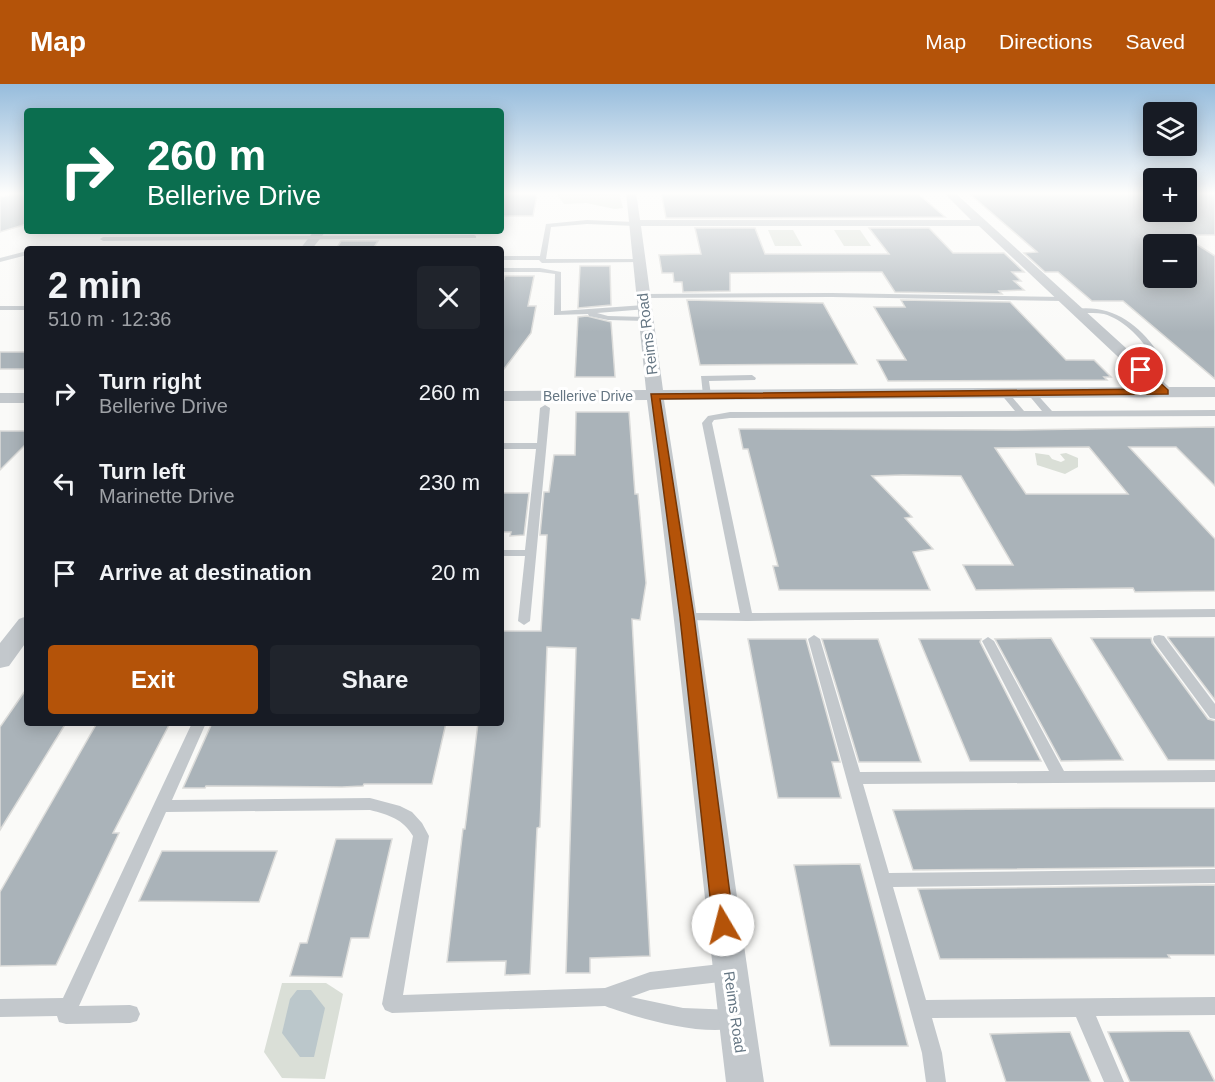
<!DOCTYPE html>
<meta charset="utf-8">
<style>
:root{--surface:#171b24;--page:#20242c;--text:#f1f3f6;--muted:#9ea1a6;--accent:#b45309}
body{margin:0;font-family:Arial,sans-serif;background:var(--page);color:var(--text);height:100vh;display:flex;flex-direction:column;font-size:22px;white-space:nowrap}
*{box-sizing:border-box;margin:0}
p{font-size:20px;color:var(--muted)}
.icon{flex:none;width:33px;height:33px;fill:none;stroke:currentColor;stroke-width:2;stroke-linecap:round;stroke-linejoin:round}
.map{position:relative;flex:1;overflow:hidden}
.sheet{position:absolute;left:24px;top:162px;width:480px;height:480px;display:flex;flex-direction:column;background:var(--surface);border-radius:6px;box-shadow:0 3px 15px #0003}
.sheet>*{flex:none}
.top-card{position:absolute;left:24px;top:24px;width:480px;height:126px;border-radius:6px;box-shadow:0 3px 15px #0003;background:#0b6e4f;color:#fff;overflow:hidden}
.buttons{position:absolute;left:1143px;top:18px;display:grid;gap:12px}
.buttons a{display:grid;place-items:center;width:54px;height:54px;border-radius:6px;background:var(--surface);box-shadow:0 3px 15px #0003;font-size:30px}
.pin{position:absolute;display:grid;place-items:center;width:51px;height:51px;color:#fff;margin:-26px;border:3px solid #fff;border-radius:50%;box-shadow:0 2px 6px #0007}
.me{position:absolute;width:66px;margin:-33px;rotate:352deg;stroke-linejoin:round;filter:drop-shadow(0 0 4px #0008)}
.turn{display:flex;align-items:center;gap:21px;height:126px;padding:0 24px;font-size:27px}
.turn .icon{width:78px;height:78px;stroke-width:2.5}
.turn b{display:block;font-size:42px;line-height:51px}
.round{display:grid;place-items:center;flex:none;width:63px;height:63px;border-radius:6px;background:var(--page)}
.head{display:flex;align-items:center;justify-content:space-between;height:102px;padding:0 24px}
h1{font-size:36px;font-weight:800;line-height:45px}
.button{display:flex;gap:12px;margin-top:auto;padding:12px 24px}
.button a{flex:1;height:69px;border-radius:6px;background:var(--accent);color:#fff;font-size:24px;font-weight:800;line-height:69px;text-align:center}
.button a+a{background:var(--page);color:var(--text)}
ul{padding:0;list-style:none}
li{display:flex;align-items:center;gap:18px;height:90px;padding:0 24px}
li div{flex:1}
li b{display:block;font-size:22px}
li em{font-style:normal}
header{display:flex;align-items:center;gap:36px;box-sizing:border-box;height:84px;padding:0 30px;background:var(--accent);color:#fff}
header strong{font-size:28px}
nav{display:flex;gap:33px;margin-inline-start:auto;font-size:21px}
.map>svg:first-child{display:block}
</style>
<header>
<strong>Map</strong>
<nav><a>Map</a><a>Directions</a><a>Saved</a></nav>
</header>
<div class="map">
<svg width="1215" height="998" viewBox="0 0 1215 998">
<rect width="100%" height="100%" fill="#fafaf8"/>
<path fill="#dadfd7" d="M555,108H619L623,124L615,125L586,119L564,120Z
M768,146H793L802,162H775Z
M834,146H860L871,162H844Z
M1035,369L1049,371L1052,375L1061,378L1065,376L1060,370L1066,369L1078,374V383L1065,390L1037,381Z
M282,899H326L343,910L325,995L282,994L264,968Z"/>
<path fill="#bbc7cb" d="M297,906H311L325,924L314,973H300L282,949L290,915Z"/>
<path fill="#aab3b9" stroke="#dcdcda" stroke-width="1.5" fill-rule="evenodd" d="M27,108V140L0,148V113Z
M501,108L537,111L533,132H501Z
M661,108H916L945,133L666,134Z
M1047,108H1154V128H1186V108H1215V151H1182L1215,172V295L1123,217H1092L1058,188H1045L1024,169L1037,168L971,111H1052ZM1154,160H1186V195L1154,196Z
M695,144H755L765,170H889L869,144H929L953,169H1004L1024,188H1012L1021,197H1014L1024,206L999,207L1002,210L895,208L882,188H849L730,189V207L683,208L682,198H674L673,189H662L659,171L701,170Z
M341,157H378L373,165H336Z
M580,182H610L611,221L578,224Z
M505,192H534L528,222H536L531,249L501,289V204Z
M687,216L823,219L857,280L700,281Z
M901,216L1010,218L1066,276H1094L1111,293H1104L1107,296L888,297L877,276H906L874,223H905Z
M587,232L611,238L615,293H575L578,233Z
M0,268H27V285H0Z
M576,328H629L635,410H638L646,499L640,536L632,535L650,872L590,874V889H566L576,564L547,563L540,743L537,744L530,890L505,891L506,877L447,878L463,745H465L478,639H501V547H541L547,451H540L544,408H549L554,371H575Z
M1215,343V402L1176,363H1129L1215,455V507L1135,508L1133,504L976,506L963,481H1013L961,392L903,391L872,392L912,433L905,434L933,465L913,468L930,506H779L773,482H778L748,365H743L739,345L1014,346ZM1089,363L1128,410H1026L995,364Z
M0,347H27V359L0,386Z
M501,409H529L524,451L510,452L511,448H501Z
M1168,553H1215V616L1168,554Z
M1051,554L1123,676L1061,677L995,555Z
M1091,554H1151L1152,559L1208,635L1215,637V676H1168Z
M748,555H806L840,678H832L841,714H778Z
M822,555H878L921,678H859Z
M919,555H981L980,558L1041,677H970Z
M27,604V639H66L0,746V643Z
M97,639H170L113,749H119L56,881L0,882V808Z
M212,639H446L432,700H364L363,702L342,703L206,702L205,704H183Z
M1103,724H1215V783L913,786L893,726Z
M336,755H392L369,854H351L342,893L290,892L300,859H307Z
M162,767H277L259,818L139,817Z
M860,780L908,962H830L794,781Z
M1215,801V871H1168L1170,874L940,875L918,805Z
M1189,947L1215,998H1130L1108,948Z
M1070,948L1091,998H1006L990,950Z"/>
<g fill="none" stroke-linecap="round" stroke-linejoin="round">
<path fill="#c3c8cc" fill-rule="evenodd" d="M587,136L635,138L638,140L635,142L587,140L551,143L546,175H639L641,176V178L542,179L539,176H501V172H540L546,140Z
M474,151L476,152V154L103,157L100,155L103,153Z
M238,163H306L309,165H235Z
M27,167V171L0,178V174Z
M501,184H540L561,188V227L644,221H647V225L597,229L608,232L646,233L650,235L646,237L608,236L589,232L588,230L554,231L555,190L540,188H501Z
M832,209L1063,213L1067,215L1063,217L832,213L643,214L639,212L643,210Z
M0,222H27V226H0Z
M1074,225C1110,220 1137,238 1157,267L1153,274H1150L1123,275V271L1147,270L1149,267C1139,252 1122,235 1104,230C1094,228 1084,230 1074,229Z
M752,291L756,294L755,296L709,297L711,311L707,314L703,311L701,292Z
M1004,306L1007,307L1024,327H1042L1027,309L1031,306L1034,307L1052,327L1215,326V332L730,334L714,336L712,339L752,529L1215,525V533L747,537L683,536L681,533L687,529H740L702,339L708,332L730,328L1015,327L1000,309Z
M545,321L550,324L530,537L524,541L518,537L525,472H501V466H525L536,365H501V359H537L540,324Z
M814,551L820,555L860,688L1049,687L982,557L988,553L994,557L1064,687L1215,686V698L863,700L889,789L1215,785V799L893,803L926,916L1215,913V931L1096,932L1124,998H1104L1076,933L932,934L942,969L946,998H926L922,969L808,555Z
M1159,551L1164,552L1215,620V635L1210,634L1154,558L1153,555L1154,552Z
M192,639H206L172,716L370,714L400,722L412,728L422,739L429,752L403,911L605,904L650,888L729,879L736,882L738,888L736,894L729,897L650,906L631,913L683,924L735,926L742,928L745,935L742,942C709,955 637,934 605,922L392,929L385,926L382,920L413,752C403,735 389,731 370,726L166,728L79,922L130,921L137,923L140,930L137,937L130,939L66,940L59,938L57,932L0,933V915L63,914Z"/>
<path fill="#c3c8cc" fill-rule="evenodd" d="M626,108H636L640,136H971L943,108H954L1169,303H1215V313L664,316C700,543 730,771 764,998H726C699,771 677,543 647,316L501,317V307L646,306ZM641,142H979L1150,303L663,306Z
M314,147H326L312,165H300Z
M0,309H27V319H0Z
M27,532V557L9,582L0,584V559L19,535Z"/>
</g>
<linearGradient id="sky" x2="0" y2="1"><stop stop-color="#96bcdc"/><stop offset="0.44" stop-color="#fdfdfc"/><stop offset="1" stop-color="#fdfdfc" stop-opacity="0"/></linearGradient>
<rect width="1215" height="248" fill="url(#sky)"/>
<path fill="#b45309" stroke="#753606" stroke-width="1.5" d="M1137,284H1144L1168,306V310L660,315L694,533L734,841L731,847L723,850L716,847L713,841L680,533L651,310L1155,305L1137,288Z"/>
<g text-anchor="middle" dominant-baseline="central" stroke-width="6" stroke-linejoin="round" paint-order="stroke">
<g font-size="14" fill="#657683" stroke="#fff">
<text x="588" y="312">Bellerive Drive</text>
</g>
<g font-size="15" fill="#657683" stroke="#fff">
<text transform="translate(647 250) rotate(-97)">Reims Road</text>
<text transform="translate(735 928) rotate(82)">Reims Road</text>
</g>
</g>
</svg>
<div class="buttons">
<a><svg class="icon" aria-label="layers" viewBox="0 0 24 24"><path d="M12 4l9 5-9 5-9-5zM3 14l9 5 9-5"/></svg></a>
<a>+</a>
<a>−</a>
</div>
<div class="pin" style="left:1141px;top:286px;background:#d93025"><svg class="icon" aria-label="arrive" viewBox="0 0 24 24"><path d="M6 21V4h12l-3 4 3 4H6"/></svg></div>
<svg class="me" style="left:723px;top:841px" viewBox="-20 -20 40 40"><circle r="19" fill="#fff"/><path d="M0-13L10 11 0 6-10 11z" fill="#b45309"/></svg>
<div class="top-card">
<div class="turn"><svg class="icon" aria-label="right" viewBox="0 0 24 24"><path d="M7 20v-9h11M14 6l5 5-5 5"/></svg><div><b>260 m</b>Bellerive Drive</div></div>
</div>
<section class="sheet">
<div class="head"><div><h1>2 min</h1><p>510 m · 12:36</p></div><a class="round"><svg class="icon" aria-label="close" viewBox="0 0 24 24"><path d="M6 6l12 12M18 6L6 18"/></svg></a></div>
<ul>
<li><svg class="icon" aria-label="right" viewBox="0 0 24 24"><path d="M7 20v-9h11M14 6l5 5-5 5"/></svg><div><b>Turn right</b><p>Bellerive Drive</p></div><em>260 m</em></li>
<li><svg class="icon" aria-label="left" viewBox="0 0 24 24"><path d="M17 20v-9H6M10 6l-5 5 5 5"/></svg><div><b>Turn left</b><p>Marinette Drive</p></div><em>230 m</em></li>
<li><svg class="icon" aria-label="arrive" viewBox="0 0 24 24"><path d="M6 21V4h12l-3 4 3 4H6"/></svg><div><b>Arrive at destination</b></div><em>20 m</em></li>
</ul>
<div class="button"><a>Exit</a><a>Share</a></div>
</section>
</div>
